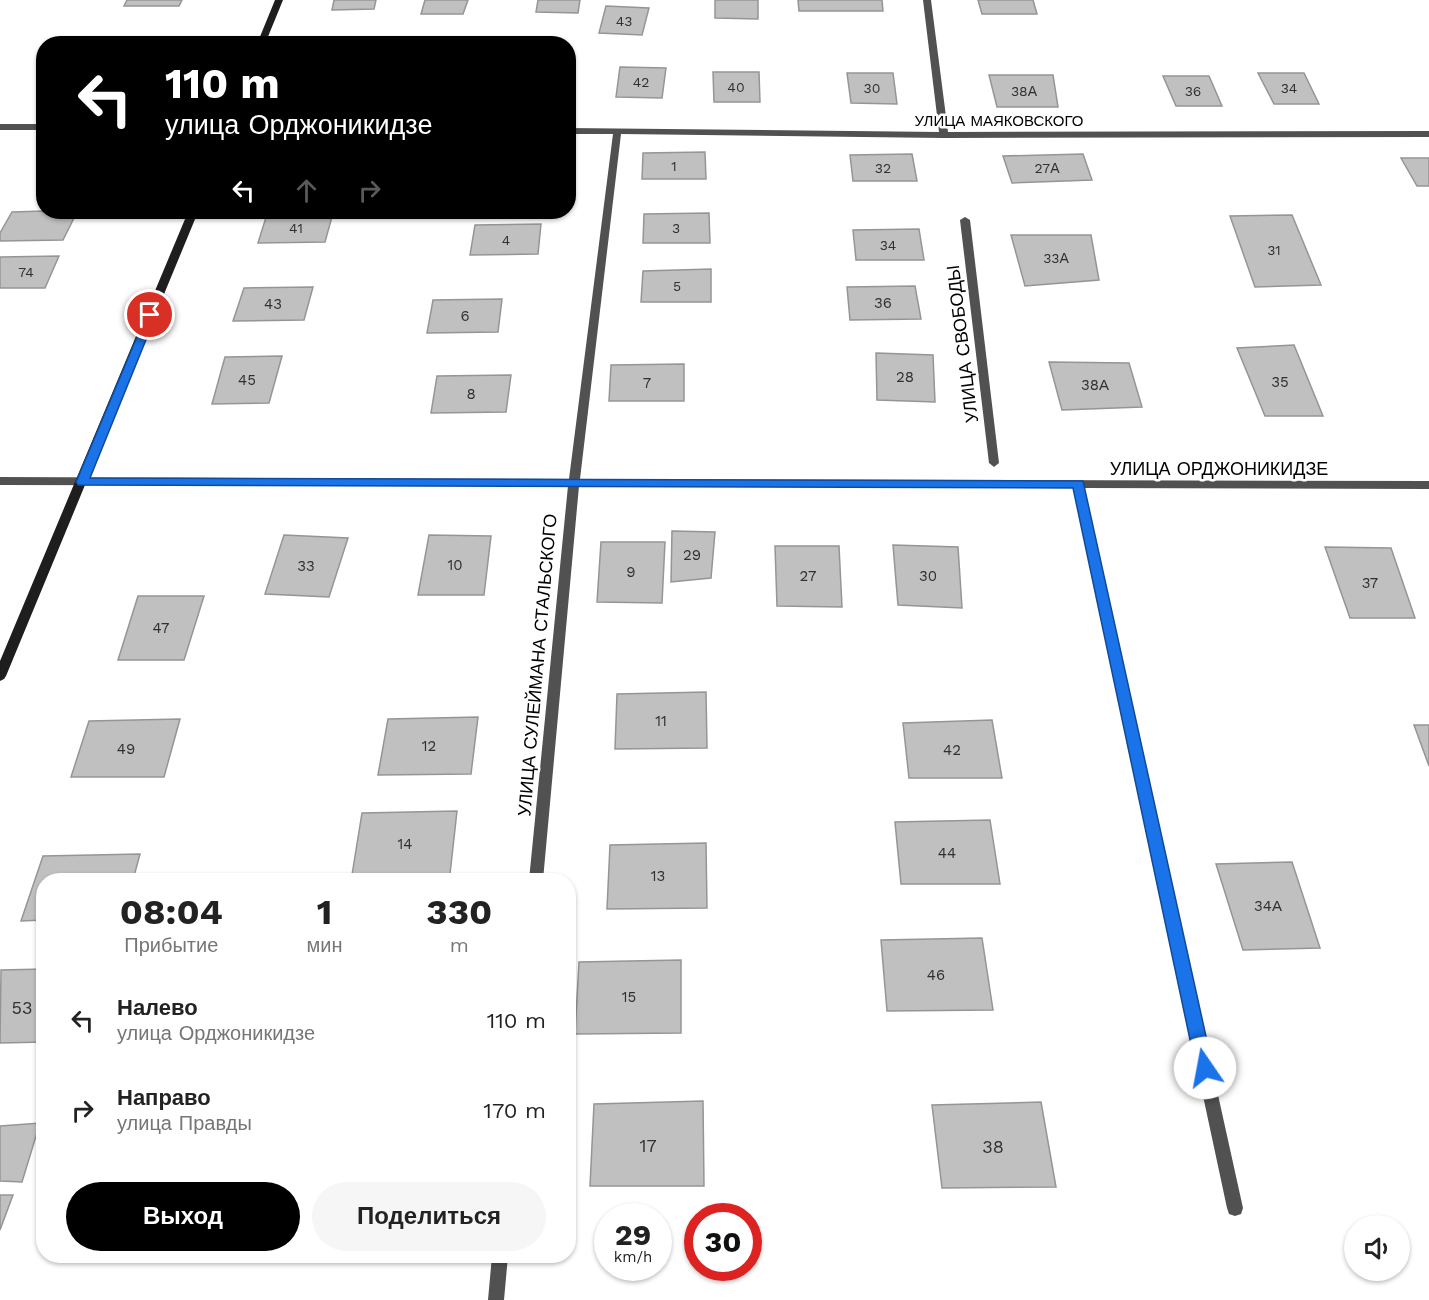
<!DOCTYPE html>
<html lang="ru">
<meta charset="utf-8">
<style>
:root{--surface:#fff;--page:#f6f6f6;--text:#222;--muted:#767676;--accent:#000}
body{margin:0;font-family:"Work Sans",sans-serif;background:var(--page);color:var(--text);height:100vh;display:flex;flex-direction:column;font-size:22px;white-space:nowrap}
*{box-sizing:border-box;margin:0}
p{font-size:20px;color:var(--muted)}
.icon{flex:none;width:33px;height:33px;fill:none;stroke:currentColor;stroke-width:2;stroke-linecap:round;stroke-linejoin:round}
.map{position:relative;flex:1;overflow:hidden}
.drawer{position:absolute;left:36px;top:873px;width:540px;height:390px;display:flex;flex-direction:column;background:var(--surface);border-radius:24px;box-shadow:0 2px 4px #0004}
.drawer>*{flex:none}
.hud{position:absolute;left:36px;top:36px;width:540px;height:183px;border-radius:24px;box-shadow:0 2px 4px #0004;background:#000;color:#fff;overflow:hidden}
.buttons{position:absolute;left:1344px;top:1215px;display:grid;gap:12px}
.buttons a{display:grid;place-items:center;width:66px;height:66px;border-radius:50%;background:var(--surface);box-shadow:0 2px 4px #0004;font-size:30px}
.speed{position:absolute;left:594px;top:1203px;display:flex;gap:12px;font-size:30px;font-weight:700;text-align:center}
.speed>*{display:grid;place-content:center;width:78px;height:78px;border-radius:50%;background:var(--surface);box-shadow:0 2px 4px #0004;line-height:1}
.speed small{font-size:15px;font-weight:400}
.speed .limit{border:9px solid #d22;background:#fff;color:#111}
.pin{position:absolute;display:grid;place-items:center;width:51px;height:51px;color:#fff;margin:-26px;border:3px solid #fff;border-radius:50%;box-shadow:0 2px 6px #0007}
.me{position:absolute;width:66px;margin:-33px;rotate:348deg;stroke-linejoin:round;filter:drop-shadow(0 0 4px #0008)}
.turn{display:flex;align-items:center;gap:21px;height:126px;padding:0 30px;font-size:27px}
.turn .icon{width:78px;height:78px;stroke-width:2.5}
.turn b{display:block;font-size:42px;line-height:51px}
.lanes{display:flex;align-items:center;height:57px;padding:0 30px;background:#0003;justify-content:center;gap:30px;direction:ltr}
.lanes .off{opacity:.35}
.eta{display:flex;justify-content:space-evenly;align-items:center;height:102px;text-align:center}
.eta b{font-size:36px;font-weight:700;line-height:42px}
.primary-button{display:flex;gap:12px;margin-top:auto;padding:12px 30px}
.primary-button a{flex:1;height:69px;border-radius:36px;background:var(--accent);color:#fff;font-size:24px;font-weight:700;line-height:69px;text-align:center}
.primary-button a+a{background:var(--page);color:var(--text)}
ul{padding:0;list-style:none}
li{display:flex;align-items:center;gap:18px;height:90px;padding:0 30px}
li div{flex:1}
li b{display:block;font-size:22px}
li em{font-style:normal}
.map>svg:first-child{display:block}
</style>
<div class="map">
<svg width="1429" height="1300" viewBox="0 0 1429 1300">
<rect width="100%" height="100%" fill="#fff"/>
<path fill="#c0c0c0" stroke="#959595" stroke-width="1.5" d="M127,0H182L179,6H124Z
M334,0H376L374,9L332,10Z
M425,0H468L463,14H421Z
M538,0H580L578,13L536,12Z
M715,0H758V19L715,18Z
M798,0H882L883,11H799Z
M978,0H1033L1037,14H982Z
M606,6L649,8L642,35L599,33Z
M83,41L164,42L82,44Z
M620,67L666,68L662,98L616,97Z
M713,72H759L760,102H714Z
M847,73H893L897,104L851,103Z
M1258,73H1304L1319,104H1274Z
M989,75H1053L1058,107H997Z
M1163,76H1209L1222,106H1176Z
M705,152L706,179H642L643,153Z
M912,154L917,181H853L850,155Z
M1083,154L1092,180L1012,183L1003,156Z
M1401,158H1429V186H1417Z
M12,212L44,211L77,212L63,240L0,241V233Z
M333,213L325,242L258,243L267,214Z
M709,213L710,243H643L644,214Z
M1292,215L1321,285L1255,287L1230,216Z
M541,224L538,254L470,255L475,225Z
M919,229L924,260H856L853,230Z
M1011,235H1091L1099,280L1025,286Z
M59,256L45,288H0V257Z
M711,269V302H641L643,271Z
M915,286L921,319L850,320L847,287Z
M313,287L304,320L233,321L244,288Z
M502,299L498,332L427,333L433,300Z
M1294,345L1323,416H1265L1237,348Z
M876,353L933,355L935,402L877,400Z
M282,356L269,403L212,404L225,357Z
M1049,362L1129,363L1142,407L1062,410Z
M684,364V401H609L611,365Z
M511,375L506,412L431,413L437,376Z
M672,531L715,532L711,578L671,582Z
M284,535L348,538L329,597L265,594Z
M429,535L491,536L484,595H418Z
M601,542H665L662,603L597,602Z
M893,545L958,547L962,608L898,605Z
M775,546H839L842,607L777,606Z
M1325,547L1391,548L1415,618H1350Z
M138,596H204L184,660H118Z
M706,692L707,748L615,749L617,694Z
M478,717L471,774L378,775L388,719Z
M180,719L164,777H71L89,721Z
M992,720L1002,778H909L903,723Z
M1414,725H1429V766Z
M457,811L450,874L352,875L362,813Z
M990,820L1000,884H901L895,822Z
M706,843L707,908L607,909L610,845Z
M140,854L133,880H44V920L21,921L43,856Z
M1292,862L1320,948L1243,950L1216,864Z
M982,938L993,1010L887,1011L881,940Z
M681,960V1033L575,1034L579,962Z
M44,969V1042L0,1043L1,970Z
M703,1101L704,1186H590L594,1104Z
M1041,1102L1056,1187L942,1188L932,1105Z
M40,1123L22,1182L0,1181V1126Z
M0,1195H13L0,1230Z"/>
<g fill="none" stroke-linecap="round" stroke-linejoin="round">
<path fill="#515151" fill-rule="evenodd" d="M923,0H931L948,132L1429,131V137L944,138L621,134L580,479L1429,481V489L1084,488L1243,1208L1241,1214L1235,1216L1229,1214L1227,1208L1073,488L579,486L543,880H529L568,486L0,485V477L569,479L613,134H568V128L939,132Z
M0,124H44V130H0Z
M965,217L970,220L999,463L994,467L989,463L960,220Z
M492,1256H508L504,1300H488Z"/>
<path fill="#1e1e1e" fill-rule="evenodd" d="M275,0H283L265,44H257Z
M188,212H198L6,676L4,679L0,681V661Z"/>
</g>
<path fill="#1a73e8" stroke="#114b97" stroke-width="1.5" d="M147,313L156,315L90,478L1083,481L1213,1068L1211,1073L1205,1076L1199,1073L1196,1068L1073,488L78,485L76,482Z"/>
<g text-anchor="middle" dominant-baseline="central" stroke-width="5" stroke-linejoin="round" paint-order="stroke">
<g font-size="14" fill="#303030">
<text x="624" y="21">43</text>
<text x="641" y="82">42</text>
<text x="736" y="87">40</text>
<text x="872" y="88">30</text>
<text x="1289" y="88">34</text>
<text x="1024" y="91">38А</text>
<text x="1193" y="91">36</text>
<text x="674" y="166">1</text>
<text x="883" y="168">32</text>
<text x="1047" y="168">27А</text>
<text x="296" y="228">41</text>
<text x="676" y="228">3</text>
<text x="506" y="240">4</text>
<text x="888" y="245">34</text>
<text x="1274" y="250">31</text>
<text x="1056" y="258">33А</text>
<text x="26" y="272">74</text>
<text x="677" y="286">5</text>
</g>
<g font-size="15" fill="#000" stroke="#fff">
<text x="999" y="121">УЛИЦА МАЯКОВСКОГО</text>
</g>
<g font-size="15" fill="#303030">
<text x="883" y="303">36</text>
<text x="273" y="304">43</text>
<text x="465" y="316">6</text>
<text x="905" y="377">28</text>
<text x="247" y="380">45</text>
<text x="1280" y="382">35</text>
<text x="647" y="383">7</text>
<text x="1095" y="385">38А</text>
<text x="471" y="394">8</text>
<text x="692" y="555">29</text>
<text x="455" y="565">10</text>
<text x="306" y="566">33</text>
<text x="631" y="572">9</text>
<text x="808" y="576">27</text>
<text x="928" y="576">30</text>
<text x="1370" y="583">37</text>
<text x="161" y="628">47</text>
<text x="661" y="721">11</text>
<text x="429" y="746">12</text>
<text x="126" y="749">49</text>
<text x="952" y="750">42</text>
<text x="405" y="844">14</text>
<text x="947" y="853">44</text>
<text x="658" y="876">13</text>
<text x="1268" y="906">34А</text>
<text x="936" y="975">46</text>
<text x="629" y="997">15</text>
</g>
<g font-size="18" fill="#000" stroke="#fff">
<text transform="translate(962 344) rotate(-97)">УЛИЦА СВОБОДЫ</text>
<text x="1219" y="468">УЛИЦА ОРДЖОНИКИДЗЕ</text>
<text transform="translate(537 665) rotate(-85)">УЛИЦА СУЛЕЙМАНА СТАЛЬСКОГО</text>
</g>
<g font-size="18" fill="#303030">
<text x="22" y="1007">53</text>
<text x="648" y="1145">17</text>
<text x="993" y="1146">38</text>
</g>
</g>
</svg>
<div class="buttons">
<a><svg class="icon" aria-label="sound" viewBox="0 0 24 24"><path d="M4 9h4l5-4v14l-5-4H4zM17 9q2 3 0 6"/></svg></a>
</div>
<div class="speed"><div>29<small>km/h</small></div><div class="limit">30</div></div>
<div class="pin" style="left:150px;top:315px;background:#d93025"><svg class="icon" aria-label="arrive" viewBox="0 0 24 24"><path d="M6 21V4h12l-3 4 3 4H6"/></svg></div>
<svg class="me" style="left:1205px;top:1068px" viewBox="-20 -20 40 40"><circle r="19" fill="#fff"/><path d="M0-13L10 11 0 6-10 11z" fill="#1a73e8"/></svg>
<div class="hud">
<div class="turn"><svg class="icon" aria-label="left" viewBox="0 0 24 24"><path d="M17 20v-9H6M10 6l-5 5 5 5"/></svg><div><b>110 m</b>улица Орджоникидзе</div></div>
<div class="lanes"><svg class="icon" aria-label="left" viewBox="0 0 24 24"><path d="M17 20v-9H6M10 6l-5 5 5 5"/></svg><svg class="icon off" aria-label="ahead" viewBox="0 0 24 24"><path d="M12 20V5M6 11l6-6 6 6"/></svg><svg class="icon off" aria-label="right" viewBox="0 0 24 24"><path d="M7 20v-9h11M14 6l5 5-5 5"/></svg></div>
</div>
<section class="drawer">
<div class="eta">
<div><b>08:04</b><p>Прибытие</p></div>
<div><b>1</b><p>мин</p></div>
<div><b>330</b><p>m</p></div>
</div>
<ul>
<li><svg class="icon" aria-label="left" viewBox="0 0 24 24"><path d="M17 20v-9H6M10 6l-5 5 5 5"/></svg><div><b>Налево</b><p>улица Орджоникидзе</p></div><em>110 m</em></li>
<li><svg class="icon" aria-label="right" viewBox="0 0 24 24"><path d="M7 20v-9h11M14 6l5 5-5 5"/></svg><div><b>Направо</b><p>улица Правды</p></div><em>170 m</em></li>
</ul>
<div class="primary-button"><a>Выход</a><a>Поделиться</a></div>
</section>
</div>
